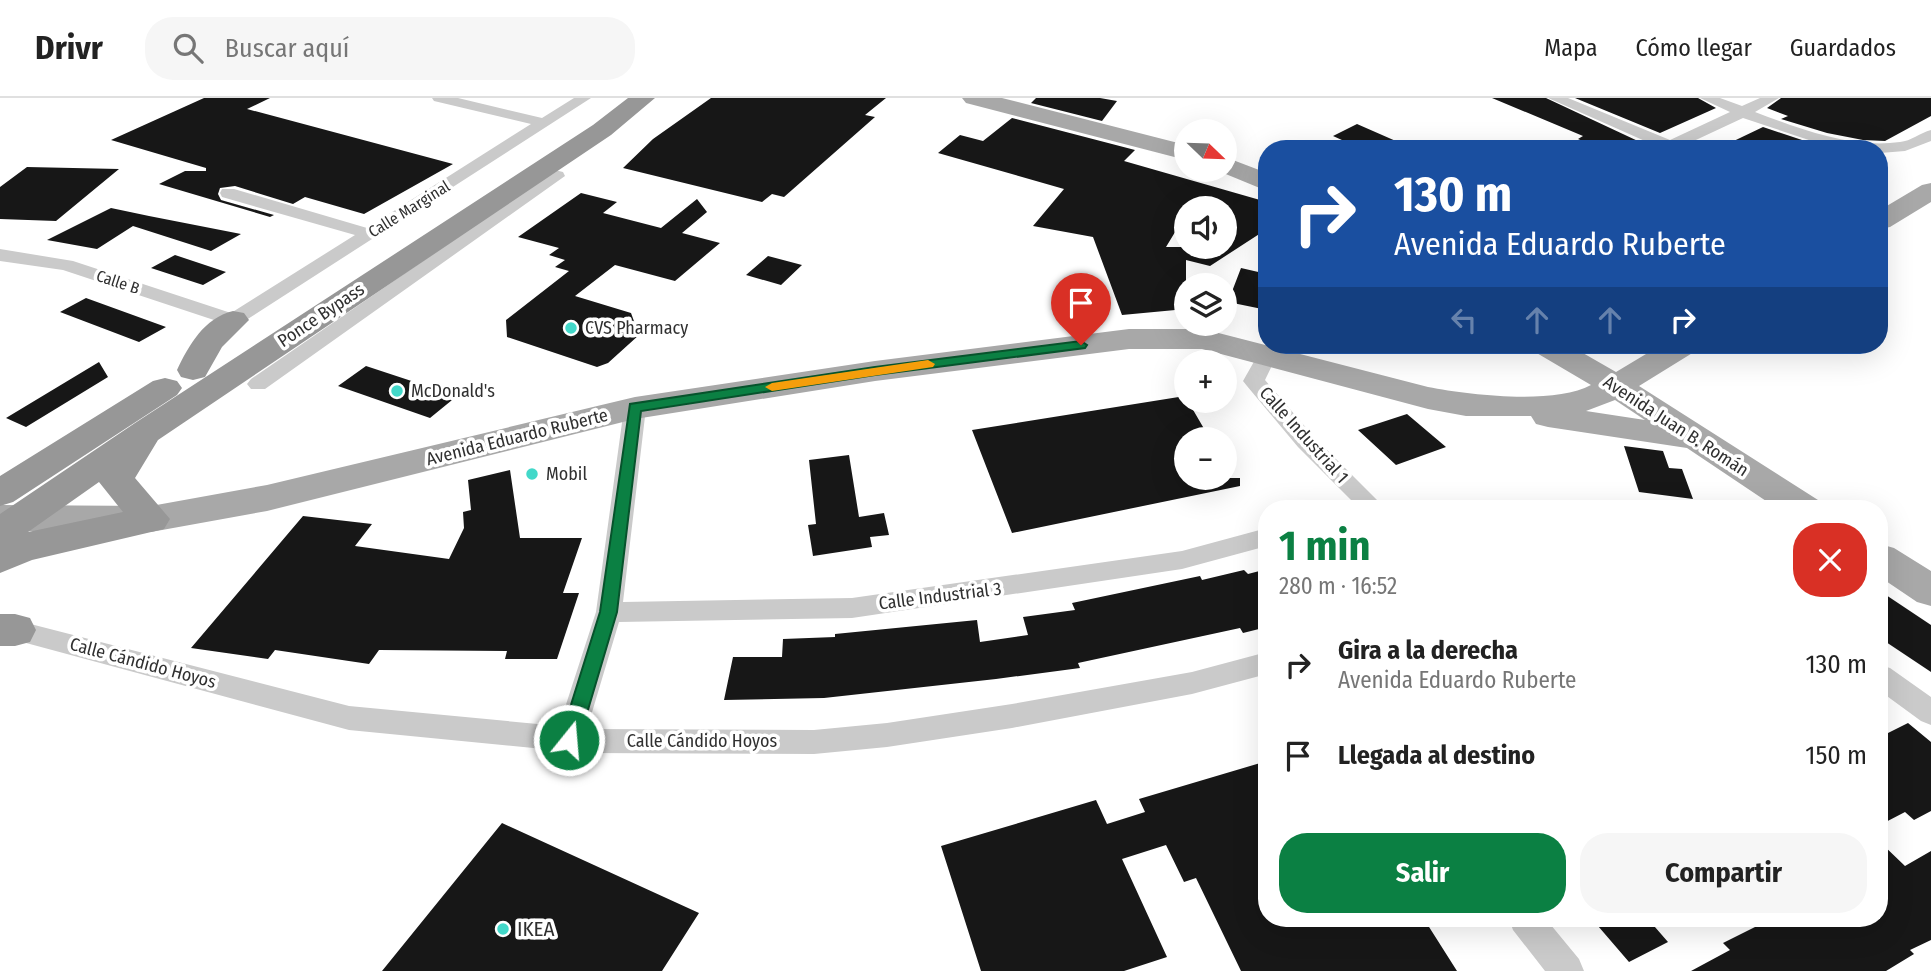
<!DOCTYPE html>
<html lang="es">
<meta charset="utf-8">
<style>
:root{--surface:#fff;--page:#f6f6f6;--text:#222;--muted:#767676;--line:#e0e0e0;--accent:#0b8043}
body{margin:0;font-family:"Fira Sans Condensed",sans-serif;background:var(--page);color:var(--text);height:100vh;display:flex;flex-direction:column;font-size:26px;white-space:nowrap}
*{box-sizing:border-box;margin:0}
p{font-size:23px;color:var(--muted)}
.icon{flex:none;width:38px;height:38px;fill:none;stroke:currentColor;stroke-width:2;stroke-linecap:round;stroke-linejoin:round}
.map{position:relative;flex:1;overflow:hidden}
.details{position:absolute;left:1258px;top:402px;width:630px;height:427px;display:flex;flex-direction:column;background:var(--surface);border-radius:28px;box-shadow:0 7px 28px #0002}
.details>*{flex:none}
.hud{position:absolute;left:1258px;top:42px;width:630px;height:214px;border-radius:28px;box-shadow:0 7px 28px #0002;background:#1a4fa0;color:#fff;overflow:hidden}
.needle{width:46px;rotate:113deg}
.controls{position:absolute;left:1174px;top:21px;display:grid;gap:14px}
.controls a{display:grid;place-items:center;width:63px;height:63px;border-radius:50%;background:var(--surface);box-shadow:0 7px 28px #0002;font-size:35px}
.pin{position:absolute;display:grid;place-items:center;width:60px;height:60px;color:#fff;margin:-72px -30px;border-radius:50% 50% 50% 0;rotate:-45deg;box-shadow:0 0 7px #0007}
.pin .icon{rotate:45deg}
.me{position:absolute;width:77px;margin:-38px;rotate:17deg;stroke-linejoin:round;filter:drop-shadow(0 0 5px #0008)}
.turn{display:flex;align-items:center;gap:24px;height:147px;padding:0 21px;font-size:32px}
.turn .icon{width:91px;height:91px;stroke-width:2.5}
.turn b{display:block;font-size:49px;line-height:60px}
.lanes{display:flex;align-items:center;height:66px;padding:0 21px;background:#0003;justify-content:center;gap:35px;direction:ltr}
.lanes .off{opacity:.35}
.round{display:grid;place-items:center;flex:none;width:74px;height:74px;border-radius:28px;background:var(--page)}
.summary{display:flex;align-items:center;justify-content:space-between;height:119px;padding:0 21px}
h1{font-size:42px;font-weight:700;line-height:52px;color:var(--accent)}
.primary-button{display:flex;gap:14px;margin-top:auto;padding:14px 21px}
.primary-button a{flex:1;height:80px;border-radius:28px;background:var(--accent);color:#fff;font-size:28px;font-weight:700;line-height:80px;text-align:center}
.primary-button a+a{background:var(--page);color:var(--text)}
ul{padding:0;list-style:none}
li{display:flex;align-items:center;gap:21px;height:91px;padding:0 21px}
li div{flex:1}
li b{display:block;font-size:26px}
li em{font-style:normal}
header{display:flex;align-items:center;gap:42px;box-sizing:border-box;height:98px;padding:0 35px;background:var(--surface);border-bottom:2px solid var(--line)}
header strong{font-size:33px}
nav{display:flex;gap:38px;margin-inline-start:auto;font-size:24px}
.search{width:490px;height:63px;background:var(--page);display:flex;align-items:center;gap:18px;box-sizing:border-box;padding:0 24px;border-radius:28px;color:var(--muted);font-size:26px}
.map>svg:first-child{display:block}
</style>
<header>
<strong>Drivr</strong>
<div class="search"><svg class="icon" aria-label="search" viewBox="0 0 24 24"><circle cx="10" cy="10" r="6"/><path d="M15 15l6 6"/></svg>Buscar aquí</div>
<nav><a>Mapa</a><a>Cómo llegar</a><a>Guardados</a></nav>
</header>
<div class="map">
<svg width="1931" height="873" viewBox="0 0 1931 873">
<rect width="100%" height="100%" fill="#fff"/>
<path fill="#171717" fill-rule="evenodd" d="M204,0H270L247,11L453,66L364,116L305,99L293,106L235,88L220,90L218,96L221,102L274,117L270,119L159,86L185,73H206V70L111,42Z
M711,0H886L865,17L875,19L784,99L772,96L762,104L623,70L653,41Z
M1036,0H1100L1117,3L1102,23L1031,5Z
M1492,0H1546L1640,44L1623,51H1601L1578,41L1583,38Z
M1575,0H1698L1716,10L1660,35Z
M1781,0H1931V18L1885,43L1863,42L1827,35L1781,21L1788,18L1767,10Z
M1012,20L1135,52L1124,63L1267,104V131L1210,168L1186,162V211L1122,217L1093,139L1033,128L1064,91L938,55L960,37L983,43ZM1193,106L1203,110H1225V149H1166L1186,116V110Z
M1357,26L1414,51H1362L1333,38Z
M1763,29L1829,51H1717Z
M27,69L119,71L56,123L0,121V89Z
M581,95L617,104L603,115L661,130L697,101L707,114L682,135L720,145L675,183L615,167L575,198L631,215L639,237L608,265L597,269L507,239L506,222L569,173L555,169L565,162L549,157L559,150L518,139Z
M111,110L149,118L241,136L211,153L133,128L97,151L47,142Z
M175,157L226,174L203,187L151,170Z
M768,158L802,167L781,187L746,177Z
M1241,170L1267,176V212L1228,204Z
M86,200L166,229L139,244L60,214Z
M99,264L108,279L26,329L6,320Z
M366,268L457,298L430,320L338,288Z
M1185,298L1210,341H1186V380H1240V388L1012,435L972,332Z
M1407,316L1446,349L1396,367L1358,332Z
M1624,348L1663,353L1669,370L1682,371L1693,401L1639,394Z
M849,357L859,419L884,415L889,437L870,439L872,449L813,458L808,427L816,426L809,362Z
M510,372L520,440H582L563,495H579L557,561H505L507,553L379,552L369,566L275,552L268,561L191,550L303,418L372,426L355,448L449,461L464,430L463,414L471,412L468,382Z
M1267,471V529L1243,535L1240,530L1078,565L1080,570L996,581L824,600L724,602L733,559H782L783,541L835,539V536L977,522L980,544L1028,537L1023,519L1075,512L1072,505L1200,478L1202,482L1244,472L1248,476Z
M1880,493L1931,527V574L1880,540Z
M1908,625L1931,644V713L1914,722L1905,714L1880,727V639Z
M1267,663V821H1424L1457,873H1241L1196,780L1184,784L1166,747L1122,761L1167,859L1124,873H981L941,748L1096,702L1107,726L1145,714L1139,701Z
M502,725L699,815L662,873H382Z
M1880,744L1905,768L1931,753V842L1910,852L1914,856L1886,873H1691L1730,852L1723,845L1771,821H1880Z
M1592,821H1648L1668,844L1629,864Z"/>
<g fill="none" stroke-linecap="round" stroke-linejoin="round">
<path fill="#cacaca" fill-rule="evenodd" d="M432,0H458L542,20L574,0H591L240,226H226L63,172L0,163V151L73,163L231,215L355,137L222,99L220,95L222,91H234L367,130L531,26L434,3Z
M1548,0H1568L1670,42L1730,14L1700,0H1720L1742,8L1760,0H1779L1755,14C1800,31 1851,51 1900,44C1911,43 1920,35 1931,32V43L1905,53L1880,55V51L1827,48L1743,20L1683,48L1685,51H1663Z
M538,68L563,74L565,78L265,291H251L247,286L251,281L544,80L532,77L530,73Z
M1267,251L1274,253L1277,257L1265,282L1314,339L1386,411H1360L1298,349L1247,288L1243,283L1260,253Z
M635,303L643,305L646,310L623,504L852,500L1182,453L1267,430V448L1182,471L852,520L619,524L587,631L814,632L887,625L1012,606L1192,574L1267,554V576L1192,596L1012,630L887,649L814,656L584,655L349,632L15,542L6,539L2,532L6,525L15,522L349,608L559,628L596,514L624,310L627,305Z
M1880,567L1890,570L1931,599V627L1921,623L1880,593Z
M1509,821H1546L1579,861L1584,873H1545L1513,832Z"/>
<path fill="#a8a8a8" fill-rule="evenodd" d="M962,0H1002L1186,47V62L966,5Z
M1225,59L1267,75V93L1216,72H1225Z
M1931,85V104L1890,129L1880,131V112L1922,87Z
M1129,231H1203L1428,289C1469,297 1554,307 1591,287L1535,254L1530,247H1569L1616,274L1661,247H1699L1694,254L1639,288L1818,402L1824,411H1778L1687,350L1548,329L1536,326L1531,318H1466L1428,311L1202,251H1129L875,283L635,321L267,413L151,434L0,433V407L151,408L267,387L635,299L875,263ZM1615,302L1645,322L1586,313Z
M1880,446L1894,450L1931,473V508L1917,504L1880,479Z"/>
<path fill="#979797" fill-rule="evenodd" d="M628,0H655L611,37L158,342L135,380L170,421L164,431L32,462L0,475V416L135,325L593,27ZM99,384L123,414L28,434Z
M233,213L244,215L249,222L222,249L205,279L193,282L181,279L177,272C189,247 204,220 233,213Z
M165,280L177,283L182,290L177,297L13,404L0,408V378L153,283Z
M0,516H15L30,520L36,532L30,544L15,548H0Z"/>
</g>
<path fill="#0b8043" stroke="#07532c" stroke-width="2" d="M1081,243L1087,247L1085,250L875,277L641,313L617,514L579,642L576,648L569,650L563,648L560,642L600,514L630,306L875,269Z"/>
<path fill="#f59e0b" d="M928,262L935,266L933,269L772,293L765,289L772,285Z"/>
<g fill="#42d8c9" stroke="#fff" stroke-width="2.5">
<circle cx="571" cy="230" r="7"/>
<circle cx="397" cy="293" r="7"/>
<circle cx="532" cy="376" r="7"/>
<circle cx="503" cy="831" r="7"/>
</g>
<g text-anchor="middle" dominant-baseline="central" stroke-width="7" stroke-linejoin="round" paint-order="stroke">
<g font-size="16" fill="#303030" stroke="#fff">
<text transform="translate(409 111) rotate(-32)">Calle Marginal</text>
<text transform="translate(118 184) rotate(18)">Calle B</text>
</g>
<g font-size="18" fill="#303030" stroke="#fff">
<text transform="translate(321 217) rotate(-34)">Ponce Bypass</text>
<text transform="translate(1676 328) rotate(33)">Avenida Juan B. Román</text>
<text transform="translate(1304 337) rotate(48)">Calle Industrial 1</text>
<text transform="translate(517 339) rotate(-14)">Avenida Eduardo Ruberte</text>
<text transform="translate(940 498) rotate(-7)">Calle Industrial 3</text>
<text transform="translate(143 565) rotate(15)">Calle Cándido Hoyos</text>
<text x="702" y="643">Calle Cándido Hoyos</text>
</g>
<g font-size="18" fill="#303030" stroke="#fff" text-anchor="start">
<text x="585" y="230">CVS Pharmacy</text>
<text x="411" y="293">McDonald's</text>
<text x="546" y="376">Mobil</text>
</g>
<g font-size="21" fill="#303030" stroke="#fff" text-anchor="start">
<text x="517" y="831">IKEA</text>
</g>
</g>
</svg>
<div class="controls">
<a><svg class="needle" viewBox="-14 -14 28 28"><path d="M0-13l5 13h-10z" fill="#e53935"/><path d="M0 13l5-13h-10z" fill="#767676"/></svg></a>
<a><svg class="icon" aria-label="sound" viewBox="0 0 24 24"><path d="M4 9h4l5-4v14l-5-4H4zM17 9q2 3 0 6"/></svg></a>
<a><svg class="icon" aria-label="layers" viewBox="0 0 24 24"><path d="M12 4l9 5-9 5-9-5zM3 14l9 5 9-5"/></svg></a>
<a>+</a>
<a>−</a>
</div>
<div class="pin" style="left:1081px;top:247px;background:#d93025"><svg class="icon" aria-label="arrive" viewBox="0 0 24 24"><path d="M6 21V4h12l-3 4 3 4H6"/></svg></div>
<svg class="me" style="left:569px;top:642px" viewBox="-20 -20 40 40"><circle r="17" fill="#0b8043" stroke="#fff" stroke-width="3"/><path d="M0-11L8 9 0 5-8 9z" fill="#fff"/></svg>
<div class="hud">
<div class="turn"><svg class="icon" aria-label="right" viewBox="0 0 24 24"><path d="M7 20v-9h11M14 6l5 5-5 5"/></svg><div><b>130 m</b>Avenida Eduardo Ruberte</div></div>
<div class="lanes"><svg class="icon off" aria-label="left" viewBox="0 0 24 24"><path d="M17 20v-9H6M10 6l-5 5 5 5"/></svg><svg class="icon off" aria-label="ahead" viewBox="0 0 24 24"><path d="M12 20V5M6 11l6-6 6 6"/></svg><svg class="icon off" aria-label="ahead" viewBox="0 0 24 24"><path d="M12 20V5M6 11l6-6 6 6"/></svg><svg class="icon" aria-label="right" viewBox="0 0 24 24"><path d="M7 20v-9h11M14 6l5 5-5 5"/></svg></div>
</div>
<section class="details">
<div class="summary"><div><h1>1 min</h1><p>280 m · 16:52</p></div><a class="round" style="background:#d93025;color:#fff"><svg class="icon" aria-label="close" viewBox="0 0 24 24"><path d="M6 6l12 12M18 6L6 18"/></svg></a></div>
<ul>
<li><svg class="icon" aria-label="right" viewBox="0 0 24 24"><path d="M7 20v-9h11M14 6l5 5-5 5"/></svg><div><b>Gira a la derecha</b><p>Avenida Eduardo Ruberte</p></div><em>130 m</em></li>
<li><svg class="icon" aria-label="arrive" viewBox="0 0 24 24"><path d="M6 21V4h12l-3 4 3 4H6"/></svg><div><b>Llegada al destino</b></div><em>150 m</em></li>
</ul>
<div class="primary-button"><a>Salir</a><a>Compartir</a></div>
</section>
</div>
